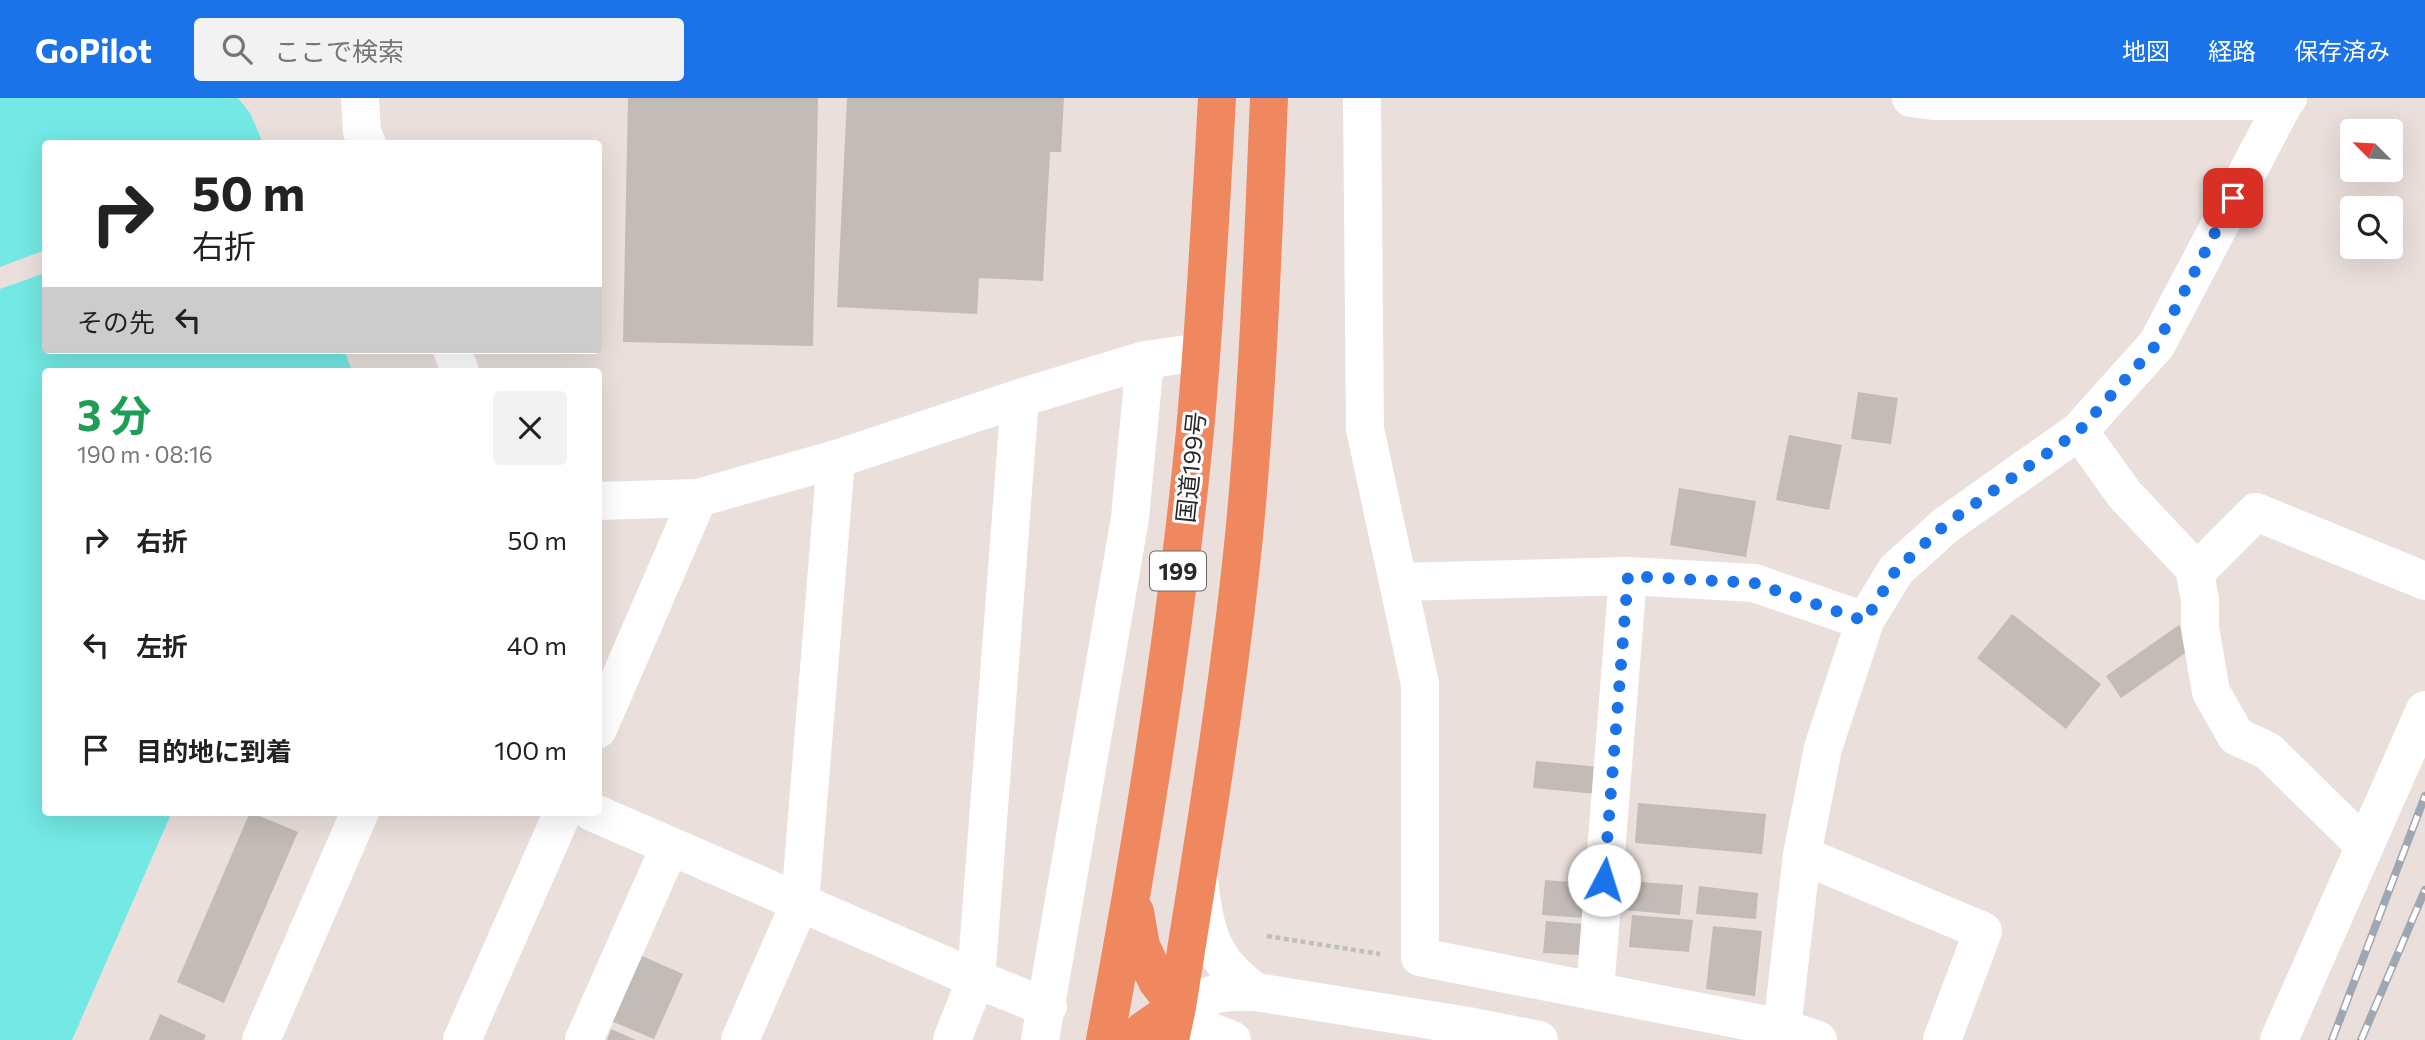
<!DOCTYPE html>
<html lang="ja">
<meta charset="utf-8">
<style>
:root{--surface:#fff;--page:#f2f2f2;--text:#222;--muted:#767676;--accent:#1a73e8}
body{margin:0;font-family:Commissioner,"Noto Sans JP",sans-serif;background:var(--page);color:var(--text);height:100vh;display:flex;flex-direction:column;font-size:26px;white-space:nowrap}
*{box-sizing:border-box;margin:0}
p{font-size:23px;color:var(--muted)}
.icon{flex:none;width:38px;height:38px;fill:none;stroke:currentColor;stroke-width:2;stroke-linecap:round;stroke-linejoin:round}
.map{position:relative;flex:1;overflow:hidden}
.details{position:absolute;left:42px;top:270px;width:560px;height:448px;display:flex;flex-direction:column;background:var(--surface);border-radius:7px;box-shadow:0 7px 28px #0002}
.details>*{flex:none}
.guide{position:absolute;left:42px;top:42px;width:560px;height:214px;border-radius:7px;box-shadow:0 7px 28px #0002;background:#fff;color:var(--text);overflow:hidden}
.needle{width:46px;rotate:294deg}
.fabs{position:absolute;left:2340px;top:21px;display:grid;gap:14px}
.fabs a{display:grid;place-items:center;width:63px;height:63px;border-radius:7px;background:var(--surface);box-shadow:0 7px 28px #0002;font-size:35px}
.pin{position:absolute;display:grid;place-items:center;width:60px;height:60px;color:#fff;margin:-30px;border-radius:14px;box-shadow:0 4px 10px #0006}
.me{position:absolute;width:77px;margin:-38px;rotate:5deg;stroke-linejoin:round;filter:drop-shadow(0 0 5px #0008)}
.turn{display:flex;align-items:center;gap:24px;height:147px;padding:0 35px;font-size:32px}
.turn .icon{width:91px;height:91px;stroke-width:2.5}
.turn b{display:block;font-size:49px;line-height:60px}
.then{display:flex;align-items:center;height:66px;padding:0 35px;background:#0003;gap:14px;font-size:26px}
.round{display:grid;place-items:center;flex:none;width:74px;height:74px;border-radius:7px;background:var(--page)}
.overview{display:flex;align-items:center;justify-content:space-between;height:119px;padding:0 35px}
h1{font-size:42px;font-weight:700;line-height:52px;color:#1e9e55}
ul{padding:0;list-style:none}
li{display:flex;align-items:center;gap:21px;height:105px;padding:0 35px}
li div{flex:1}
li b{display:block;font-size:26px}
li em{font-style:normal}
header{display:flex;align-items:center;gap:42px;box-sizing:border-box;height:98px;padding:0 35px;background:var(--accent);color:#fff}
header strong{font-size:33px}
nav{display:flex;gap:38px;margin-inline-start:auto;font-size:24px}
.search{width:490px;height:63px;background:var(--page);display:flex;align-items:center;gap:18px;box-sizing:border-box;padding:0 24px;border-radius:7px;color:var(--muted);font-size:26px}
.map>svg:first-child{display:block}
</style>
<header>
<strong>GoPilot</strong>
<div class="search"><svg class="icon" aria-label="search" viewBox="0 0 24 24"><circle cx="10" cy="10" r="6"/><path d="M15 15l6 6"/></svg>ここで検索</div>
<nav><a>地図</a><a>経路</a><a>保存済み</a></nav>
</header>
<div class="map">
<svg width="2425" height="942" viewBox="0 0 2425 942">
<rect width="100%" height="100%" fill="#eadfdb"/>
<path fill="#73e8e4" d="M0,0H238L250,15L263,45L46,46V252H344L352,273H46V714H172L72,942H0Z"/>
<path fill="#eadfdb" d="M45,152V175L0,191V169Z"/>
<path fill="#c3bbb7" d="M628,0H818L813,248L623,244Z
M847,0H1064L1061,54H1050L1043,183L979,180L977,216L837,209Z
M1858,294L1898,300L1891,346L1851,341Z
M1789,337L1842,347L1829,412L1776,402Z
M1679,390L1756,403L1746,459L1670,447Z
M2012,516L2101,586L2066,631L1977,560Z
M2179,527L2194,549L2121,600L2106,578Z
M1536,663L1600,669L1597,696L1533,690Z
M1638,705L1766,716L1762,756L1635,745Z
M250,714L298,734L224,905L177,884Z
M1545,782L1588,785L1585,820L1542,817Z
M1625,783L1683,787L1680,817L1623,812Z
M1699,788L1758,795L1756,821L1696,816Z
M1632,817L1693,822L1689,854L1629,849Z
M1546,823L1583,826L1581,857L1543,855Z
M1713,828L1762,833L1755,898L1706,891Z
M640,857L683,876L654,941L611,923Z
M160,916L206,937L204,942H149Z
M611,931L636,942H607Z"/>
<g fill="none" stroke-linecap="round" stroke-linejoin="round">
<path stroke="#bfbfbf" stroke-width="4.5" stroke-dasharray="5 3.5" stroke-linecap="butt" d="M1267,838L1380,856"/>
<path stroke="#fff" stroke-width="38" d="M1362,0L1365,331L1420,586V859L1782,930L1818,942
M1911,0L1934,3H2285
M2079,333L2125,397L2194,470L2200,502V530L2211,594L2236,638L2268,653L2365,748
M598,403L698,400L836,361L1020,300L1145,262L1201,254
M2195,475L2256,414L2425,483
M1398,484L1628,478L1754,485L1865,523
M598,631L698,400
M592,714L976,881L1036,905L1048,908
M1802,757L1983,833L1942,942
M1595,893L1628,478
M1782,930L1802,757L1823,650L1865,523L1896,472L1946,427L2079,333L2157,246L2285,3L2288,0
M462,942L563,714
M584,942L670,748
M740,942L800,805L836,361
M952,942L976,881L1020,300
M1040,942L1130,420L1145,262
M2279,942L2425,612"/>
<path stroke="#fff" stroke-width="38" d="M360,0L362,33L367,46
M452,252L460,273
M1199,782C1205,834 1211,863 1256,894
M261,942L360,714
M1232,942L1209,933L1177,909C1204,896 1227,893 1256,894L1468,928L1539,942"/>
<path stroke="#ef885e" stroke-width="38" d="M1135,814L1141,848L1157,883L1177,909
M1105,942C1143,741 1175,537 1195,333C1205,223 1211,111 1217,0
M1135,942L1144,932L1177,909
M1170,942L1177,909C1202,752 1228,596 1244,438C1258,292 1263,146 1269,0"/>
<g stroke="#9ea7b2" stroke-width="8">
<path id="rail" d="M2332,942L2425,698
M2361,942L2425,792"/>
</g>
<use href="#rail" stroke="#fff" stroke-width="5" stroke-dasharray="16" stroke-linecap="butt"/>
</g>
<g fill="none" stroke-linecap="round" stroke-linejoin="round">
<path stroke="#1a73e8" stroke-width="12" stroke-dasharray="0 21.6" d="M1604,782L1628,478L1754,485L1865,523L1896,472L1946,426L2079,333L2157,246L2233,100"/>
</g>
<g text-anchor="middle" dominant-baseline="central" stroke-width="6" stroke-linejoin="round" paint-order="stroke">
<rect fill="#fff" stroke="#696969" stroke-width="2" x="1150" y="453.5" width="56" height="39" rx="5"/>
<g font-size="23" font-weight="bold" fill="#292929">
<text x="1178" y="473">199</text>
</g>
<g font-size="24" fill="#292929" stroke="#fff">
<text transform="translate(1190 369) rotate(-84)">国道199号</text>
</g>
</g>
</svg>
<div class="fabs">
<a><svg class="needle" viewBox="-14 -14 28 28"><path d="M0-13l5 13h-10z" fill="#e53935"/><path d="M0 13l5-13h-10z" fill="#767676"/></svg></a>
<a><svg class="icon" aria-label="search" viewBox="0 0 24 24"><circle cx="10" cy="10" r="6"/><path d="M15 15l6 6"/></svg></a>
</div>
<div class="pin" style="left:2233px;top:100px;background:#d93025"><svg class="icon" aria-label="arrive" viewBox="0 0 24 24"><path d="M6 21V4h12l-3 4 3 4H6"/></svg></div>
<svg class="me" style="left:1604px;top:782px" viewBox="-20 -20 40 40"><circle r="19" fill="#fff"/><path d="M0-13L10 11 0 6-10 11z" fill="#1a73e8"/></svg>
<div class="guide">
<div class="turn"><svg class="icon" aria-label="right" viewBox="0 0 24 24"><path d="M7 20v-9h11M14 6l5 5-5 5"/></svg><div><b>50 m</b>右折</div></div>
<div class="then">その先<svg class="icon" aria-label="left" viewBox="0 0 24 24"><path d="M17 20v-9H6M10 6l-5 5 5 5"/></svg></div>
</div>
<section class="details">
<div class="overview"><div><h1>3 分</h1><p>190 m · 08:16</p></div><a class="round"><svg class="icon" aria-label="close" viewBox="0 0 24 24"><path d="M6 6l12 12M18 6L6 18"/></svg></a></div>
<ul>
<li><svg class="icon" aria-label="right" viewBox="0 0 24 24"><path d="M7 20v-9h11M14 6l5 5-5 5"/></svg><div><b>右折</b></div><em>50 m</em></li>
<li><svg class="icon" aria-label="left" viewBox="0 0 24 24"><path d="M17 20v-9H6M10 6l-5 5 5 5"/></svg><div><b>左折</b></div><em>40 m</em></li>
<li><svg class="icon" aria-label="arrive" viewBox="0 0 24 24"><path d="M6 21V4h12l-3 4 3 4H6"/></svg><div><b>目的地に到着</b></div><em>100 m</em></li>
</ul>
</section>
</div>
